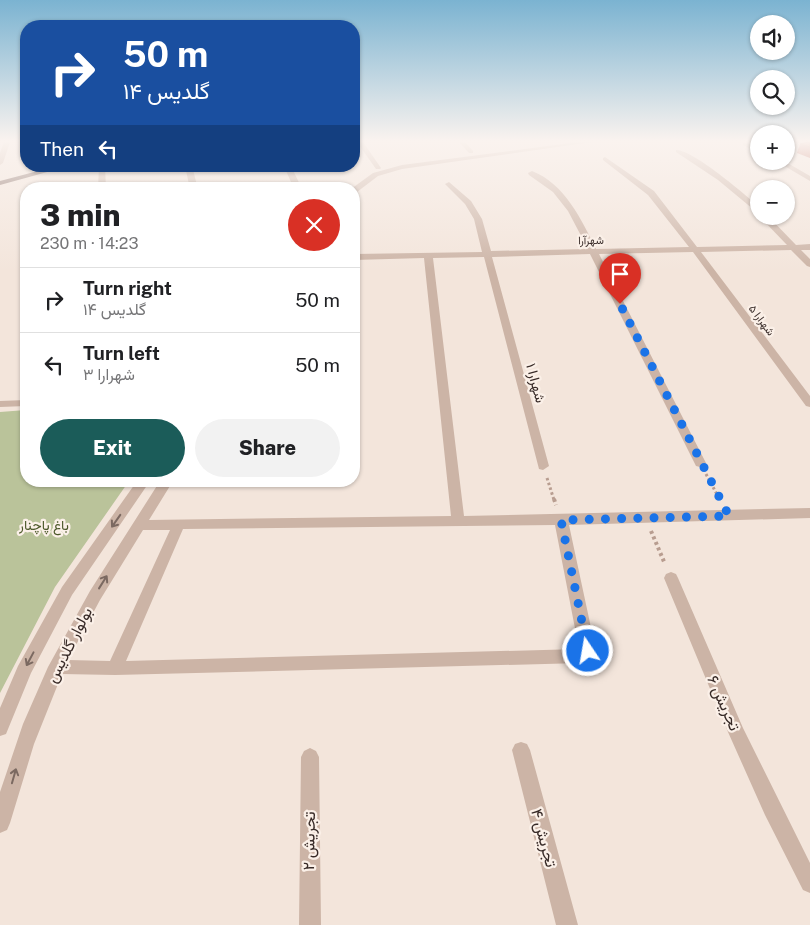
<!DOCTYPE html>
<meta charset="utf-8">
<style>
:root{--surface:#fff;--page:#f2f2f2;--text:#202124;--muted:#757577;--line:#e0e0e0;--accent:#1b5c59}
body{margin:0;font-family:"Public Sans",Vazirmatn,sans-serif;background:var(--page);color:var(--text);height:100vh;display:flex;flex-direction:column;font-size:19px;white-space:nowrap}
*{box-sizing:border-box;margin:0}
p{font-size:16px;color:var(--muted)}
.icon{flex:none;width:28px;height:28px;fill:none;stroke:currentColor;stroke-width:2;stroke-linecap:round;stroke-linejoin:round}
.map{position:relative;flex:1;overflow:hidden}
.details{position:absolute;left:20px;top:182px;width:340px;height:305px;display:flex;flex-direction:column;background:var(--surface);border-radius:20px;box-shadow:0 1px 4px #0004}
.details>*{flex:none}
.hud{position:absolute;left:20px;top:20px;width:340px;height:152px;border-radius:20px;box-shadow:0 1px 4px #0004;background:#1a4fa0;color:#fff;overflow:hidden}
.controls{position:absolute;left:750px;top:15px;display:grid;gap:10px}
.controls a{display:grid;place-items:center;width:45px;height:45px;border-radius:50%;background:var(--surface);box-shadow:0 1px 4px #0004;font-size:25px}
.pin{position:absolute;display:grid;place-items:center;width:42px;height:42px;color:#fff;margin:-51px -21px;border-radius:50% 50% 50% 0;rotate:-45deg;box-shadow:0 0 5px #0007}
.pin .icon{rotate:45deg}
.me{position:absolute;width:55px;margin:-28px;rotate:348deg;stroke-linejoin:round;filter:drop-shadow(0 0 4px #0008)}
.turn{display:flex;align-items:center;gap:18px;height:105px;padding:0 20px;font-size:22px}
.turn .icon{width:65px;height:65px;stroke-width:2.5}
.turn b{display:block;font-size:35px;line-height:42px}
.then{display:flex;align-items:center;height:48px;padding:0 20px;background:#0003;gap:10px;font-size:19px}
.round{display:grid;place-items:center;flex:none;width:52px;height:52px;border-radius:26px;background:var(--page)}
.head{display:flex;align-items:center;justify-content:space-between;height:85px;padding:0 20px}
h1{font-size:30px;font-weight:800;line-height:38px}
.button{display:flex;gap:10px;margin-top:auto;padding:10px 20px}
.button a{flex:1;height:58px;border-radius:30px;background:var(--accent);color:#fff;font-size:20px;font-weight:800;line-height:58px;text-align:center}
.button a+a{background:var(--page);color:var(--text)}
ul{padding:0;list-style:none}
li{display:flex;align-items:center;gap:15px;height:65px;padding:0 20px;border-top:1px solid var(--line)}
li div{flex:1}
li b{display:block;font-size:19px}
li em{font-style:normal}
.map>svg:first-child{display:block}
</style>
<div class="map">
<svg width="810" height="925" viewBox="0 0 810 925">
<rect width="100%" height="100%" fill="#f3e5db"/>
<path fill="#bac39a" d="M26,410V481H129L55,587L0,693V412Z"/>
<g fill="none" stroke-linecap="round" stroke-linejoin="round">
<path stroke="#b89d90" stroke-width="3" stroke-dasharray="2.5 2.5" stroke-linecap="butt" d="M706,474L720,500
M547,478L554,500"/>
<path stroke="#b89d90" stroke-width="4" stroke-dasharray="3 3" stroke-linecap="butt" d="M554,499L556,505
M651,531L665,564"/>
<path fill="#ccb4a6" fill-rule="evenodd" d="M4,142H10L3,163L0,165V153Z
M357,142H363L381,168L380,169H376Z
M459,142H465L473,151V153H469Z
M578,142H592L402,169L378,176L357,192H354V189H351L373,173L402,165Z
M798,142L810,143V147L799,143Z
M743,143H747L759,148V153L743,145Z
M676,150C692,149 746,195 759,207V214L718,180L676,152Z
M605,157L654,191L697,247L787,245L759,216H768L796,245L810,244V250H801L810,259V267L807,266L791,250L701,252L810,396V407L806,406L693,252L599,254L706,463L700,467L696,466L590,254L492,257L549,466L543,470L539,469L484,257L433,258L464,516L810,508V518L569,525L596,651L588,661L582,663L115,675L62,674L34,744L10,823L7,830L0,833V792L23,724L48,667L90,591L160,481H173L149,520L451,516L424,258L354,260V254L482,252L474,219L465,204L445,184L449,182L471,201L482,219L491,251L588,249L568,211L553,192L529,175L528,173L532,171C565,184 581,219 596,249L689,247L648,195L603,160V158ZM555,525L579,649L126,661L183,529ZM143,530H170L110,661L68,660L100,600Z
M776,161H784L810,176V181Z
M99,166H105L106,189H98Z
M185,166H192L198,189H190Z
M284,166H291L302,189H294Z
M26,400V406L0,407V401Z
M137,481H150L72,595L31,673L6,734L0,736V708L18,666L62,587Z
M671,572L676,574L678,578L743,728L810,863V893L803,890L765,815L728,732L664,578L666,574Z
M521,742L527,744L530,750L578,925H556L512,750L515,744Z
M310,748L316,751L319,757L321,925H299L301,757L304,751Z"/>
<path fill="#7b6058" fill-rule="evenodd" d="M57,166H69L0,185V181Z"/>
</g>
<path fill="#af4737" d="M810,142V158L797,153L800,144Z"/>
<path fill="#cc5340" stroke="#8f3a2d" d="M808,142H810V147L800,144Z"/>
<defs><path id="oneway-shaft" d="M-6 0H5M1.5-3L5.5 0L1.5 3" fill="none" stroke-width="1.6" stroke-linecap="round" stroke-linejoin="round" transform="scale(1.25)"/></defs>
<g stroke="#7b6961">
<use href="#oneway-shaft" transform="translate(116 521) rotate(125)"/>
<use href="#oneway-shaft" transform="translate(103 582) rotate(-58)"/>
<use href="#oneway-shaft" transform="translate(30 659) rotate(118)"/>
<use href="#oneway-shaft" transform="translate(14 776) rotate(-74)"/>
</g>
<linearGradient id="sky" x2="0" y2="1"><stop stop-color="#7bb3d1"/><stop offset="0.52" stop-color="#faf3ef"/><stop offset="1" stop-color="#faf3ef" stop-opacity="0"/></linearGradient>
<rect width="810" height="271" fill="url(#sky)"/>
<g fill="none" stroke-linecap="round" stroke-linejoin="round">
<path stroke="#1a73e8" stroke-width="9" stroke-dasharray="0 16.2" d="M588,651L561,520L729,516L620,304"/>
</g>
<g text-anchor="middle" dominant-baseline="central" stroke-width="4.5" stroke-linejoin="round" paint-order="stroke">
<g font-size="11" fill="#382b28" stroke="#fbf0e8">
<text transform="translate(591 240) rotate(-1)">شهرآرا</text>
<text transform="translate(762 320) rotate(53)">شهرارا ۵</text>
</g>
<g font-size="14" fill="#382b28" stroke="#fbf0e8">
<text transform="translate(536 383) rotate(75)">شهرارا ۱</text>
</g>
<g font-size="14" fill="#4c582a" stroke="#fbf0e8">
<text x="44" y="525">باغ پاچنار</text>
</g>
<g font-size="16" fill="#382b28" stroke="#fbf0e8">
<text transform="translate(69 645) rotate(-63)">بولوار گلدیس</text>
<text transform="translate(724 703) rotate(66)">تجریش ۶</text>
<text transform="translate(544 838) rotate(75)">تجریش ۴</text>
<text transform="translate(309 841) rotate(-89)">تجریش ۲</text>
</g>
</g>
</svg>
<div class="controls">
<a><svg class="icon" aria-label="sound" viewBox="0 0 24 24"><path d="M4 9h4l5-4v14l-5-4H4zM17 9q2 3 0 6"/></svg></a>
<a><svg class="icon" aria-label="search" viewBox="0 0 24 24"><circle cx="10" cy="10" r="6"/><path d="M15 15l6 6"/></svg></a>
<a>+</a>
<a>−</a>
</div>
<div class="pin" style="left:620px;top:304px;background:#d93025"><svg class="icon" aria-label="arrive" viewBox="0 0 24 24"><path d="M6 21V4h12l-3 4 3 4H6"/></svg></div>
<svg class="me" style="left:588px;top:651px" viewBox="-20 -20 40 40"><circle r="17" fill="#1a73e8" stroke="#fff" stroke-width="3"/><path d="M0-11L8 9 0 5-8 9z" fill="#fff"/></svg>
<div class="hud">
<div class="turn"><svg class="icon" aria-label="right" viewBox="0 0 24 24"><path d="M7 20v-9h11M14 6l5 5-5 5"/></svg><div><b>50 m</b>گلدیس ۱۴</div></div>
<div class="then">Then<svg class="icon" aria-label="left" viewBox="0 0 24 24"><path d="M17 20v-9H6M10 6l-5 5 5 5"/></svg></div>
</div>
<section class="details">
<div class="head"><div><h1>3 min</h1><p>230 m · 14:23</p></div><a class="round" style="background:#d93025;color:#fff"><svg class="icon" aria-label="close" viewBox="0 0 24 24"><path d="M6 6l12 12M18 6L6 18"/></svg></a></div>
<ul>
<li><svg class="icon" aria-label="right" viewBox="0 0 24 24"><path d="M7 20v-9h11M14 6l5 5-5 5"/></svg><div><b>Turn right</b><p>گلدیس ۱۴</p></div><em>50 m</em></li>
<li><svg class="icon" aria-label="left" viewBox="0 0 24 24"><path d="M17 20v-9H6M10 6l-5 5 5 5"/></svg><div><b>Turn left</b><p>شهرارا ۳</p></div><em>50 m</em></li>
</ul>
<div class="button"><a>Exit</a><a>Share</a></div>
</section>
</div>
